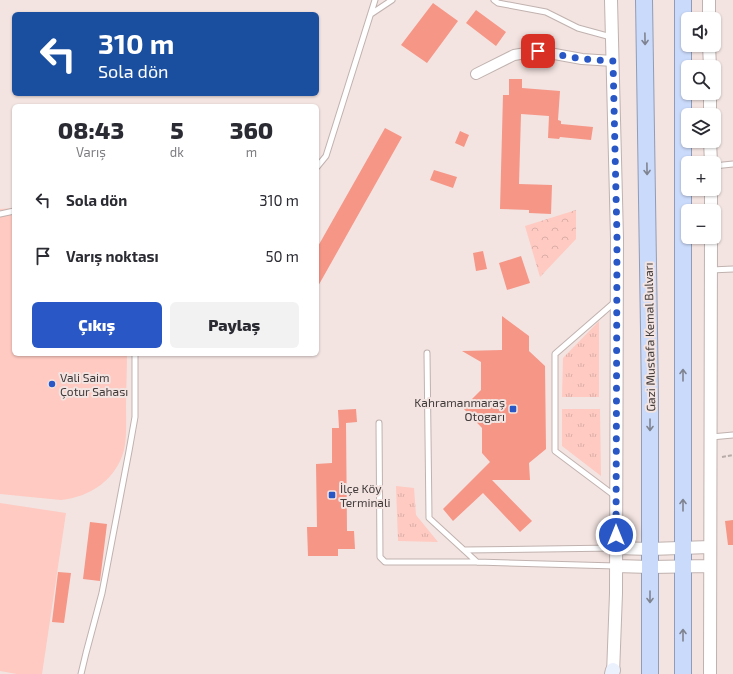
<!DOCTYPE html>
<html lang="tr">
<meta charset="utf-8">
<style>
:root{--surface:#fff;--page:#f2f2f3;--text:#2b2b33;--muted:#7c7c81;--accent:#2958c6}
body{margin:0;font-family:"Exo 2",sans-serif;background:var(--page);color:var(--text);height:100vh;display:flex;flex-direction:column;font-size:15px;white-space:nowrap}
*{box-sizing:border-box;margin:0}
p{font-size:13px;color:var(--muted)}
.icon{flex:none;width:22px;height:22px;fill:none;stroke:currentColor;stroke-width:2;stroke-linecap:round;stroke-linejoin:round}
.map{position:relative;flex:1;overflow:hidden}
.panel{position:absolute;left:12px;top:104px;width:307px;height:252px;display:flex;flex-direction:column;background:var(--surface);border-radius:6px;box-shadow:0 1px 3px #0004}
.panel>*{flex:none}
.guide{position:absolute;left:12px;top:12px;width:307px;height:84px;border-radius:6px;box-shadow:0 1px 3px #0004;background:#1a4fa0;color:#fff;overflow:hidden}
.tools{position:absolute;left:681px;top:12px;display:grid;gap:8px}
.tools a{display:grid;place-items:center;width:40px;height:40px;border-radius:6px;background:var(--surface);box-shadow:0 1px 3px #0004;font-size:20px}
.pin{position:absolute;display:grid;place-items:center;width:34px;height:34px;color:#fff;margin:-17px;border-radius:8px;box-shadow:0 2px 6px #0006}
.me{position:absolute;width:44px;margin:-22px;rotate:0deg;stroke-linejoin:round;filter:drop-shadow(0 0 3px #0008)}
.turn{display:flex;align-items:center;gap:14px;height:84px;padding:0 20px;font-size:18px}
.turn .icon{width:52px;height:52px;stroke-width:2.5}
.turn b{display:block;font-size:28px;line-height:34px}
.eta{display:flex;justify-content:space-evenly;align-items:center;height:68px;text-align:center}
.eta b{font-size:24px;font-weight:800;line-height:28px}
.button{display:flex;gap:8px;margin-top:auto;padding:8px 20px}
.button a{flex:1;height:46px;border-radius:6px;background:var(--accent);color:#fff;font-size:16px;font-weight:800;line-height:46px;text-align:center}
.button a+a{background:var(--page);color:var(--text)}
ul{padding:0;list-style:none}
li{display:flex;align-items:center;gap:12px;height:56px;padding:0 20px}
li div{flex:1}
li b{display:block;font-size:15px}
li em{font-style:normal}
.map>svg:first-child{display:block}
</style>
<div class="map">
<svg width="733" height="674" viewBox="0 0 733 674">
<defs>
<pattern id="grass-tufts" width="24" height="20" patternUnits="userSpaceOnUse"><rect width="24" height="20" fill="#fecac1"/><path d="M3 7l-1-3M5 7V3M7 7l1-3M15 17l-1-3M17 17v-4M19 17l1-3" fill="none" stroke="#dbaea7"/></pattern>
<pattern id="park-crowns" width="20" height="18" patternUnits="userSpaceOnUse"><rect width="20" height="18" fill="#fecac1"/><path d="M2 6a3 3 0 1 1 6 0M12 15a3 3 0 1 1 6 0" fill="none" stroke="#dbaea7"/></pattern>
</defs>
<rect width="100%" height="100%" fill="#f3e4e1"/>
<path fill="url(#grass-tufts)" d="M599,321V397H562L563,358Z
M562,409H600L601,476L562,446Z
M396,486L414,488L416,515L438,542L398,541Z"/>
<path fill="url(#park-crowns)" d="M576,210V239L540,277L525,226Z"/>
<path fill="#fecac1" d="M14,208V354H127C127,372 126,389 126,407C126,421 127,436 124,450C116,480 90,497 61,500L0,494V209Z
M0,503L66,513L42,674H17L0,671Z"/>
<path fill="#f59687" d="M433,3L458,21L427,63L401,45Z
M476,10L506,32L496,46L466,23Z
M509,79H522V88L560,91L558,120L561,121V124L593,127L591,140L560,137L559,139L548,138L549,116L521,114L519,184L552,185L551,214L529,213V210L500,209L503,95H509Z
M385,128L402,137L317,288V248Z
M460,131L469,135L464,147L455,143Z
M434,170L457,177L453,188L430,180Z
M483,251L487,269L476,271L473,253Z
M521,256L530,283L507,290L499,263Z
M502,316L529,336V351L545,366L546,449L529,463L530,480H492L532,521L520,532L483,493L453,521L443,509L490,462L482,453V428L463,408L481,390V362L462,351L502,350Z
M356,409L357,422L346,423L347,531H354L355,549H338V556H308L307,527H317L316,464L332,463V428H339L338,410Z
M733,520V545H728L725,521Z
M90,522L107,524L100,581L83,579Z
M58,572L71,573L64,623L52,622Z"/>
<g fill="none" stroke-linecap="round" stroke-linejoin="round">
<g stroke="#c0b2af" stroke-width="7">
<path id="service" d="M494,0L498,3L546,12L578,28L611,37
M371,14L392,0
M714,166L733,164
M317,167L326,156L375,0
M0,214L14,211
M711,270L733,269
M427,353L429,518L477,562
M379,423L380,557L385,562H477L616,566
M711,437L733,435
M615,496L555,451V354L616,301
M464,550L616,548
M81,674L86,653L102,593L129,451L135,417V354"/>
</g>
<g stroke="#c0b2af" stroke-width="12">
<path id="minor" d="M476,74L514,55L538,51L582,59L613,61"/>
</g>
<g stroke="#c0b2af" stroke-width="14">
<path id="tertiary" d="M611,0L617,238L616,593L613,674
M709,0V19
M709,45L710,67
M710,93V115
M710,141L711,163
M711,189V211
M616,548L650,549L710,547
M616,566L650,567L710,566
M710,674L711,237"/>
</g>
<g stroke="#c0b2af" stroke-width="16">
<path id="secondary" d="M612,674L613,670"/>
</g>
<g stroke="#919cb6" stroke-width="18">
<path id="trunk" d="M644,0L650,397V674
M683,0V674"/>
</g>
<path stroke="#b8aca9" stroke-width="2" stroke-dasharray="4 2" stroke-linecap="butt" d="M722,457L733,455"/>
<use href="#service" stroke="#fff" stroke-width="5"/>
<use href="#minor" stroke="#fff" stroke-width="10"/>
<use href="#tertiary" stroke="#fff" stroke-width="12"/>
<use href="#secondary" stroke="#ebf1fd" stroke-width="14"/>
<use href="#trunk" stroke="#cadafa" stroke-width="16"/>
</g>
<defs><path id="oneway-shaft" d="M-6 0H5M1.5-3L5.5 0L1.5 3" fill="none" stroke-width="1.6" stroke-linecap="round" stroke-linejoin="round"/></defs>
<g stroke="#7f8390">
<use href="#oneway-shaft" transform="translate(645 39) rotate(89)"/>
<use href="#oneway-shaft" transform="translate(647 169) rotate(89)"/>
<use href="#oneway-shaft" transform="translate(683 375) rotate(-90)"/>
<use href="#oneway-shaft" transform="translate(650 425) rotate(90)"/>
<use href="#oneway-shaft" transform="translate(683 505) rotate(-90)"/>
<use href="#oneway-shaft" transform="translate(650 597) rotate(90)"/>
<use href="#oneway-shaft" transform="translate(683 635) rotate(-90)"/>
</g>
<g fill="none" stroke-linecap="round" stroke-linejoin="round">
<path stroke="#2958c6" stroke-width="7" stroke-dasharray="0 12.6" d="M538,51L582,59L613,61L617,238L616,535"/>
</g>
<g fill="#2958c6" stroke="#f3e4e1" stroke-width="1.5">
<circle cx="52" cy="384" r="4"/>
<rect x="509" y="405" width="8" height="8" rx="2"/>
<rect x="328" y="491" width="8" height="8" rx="2"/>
</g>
<g text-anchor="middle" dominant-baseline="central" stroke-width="4" stroke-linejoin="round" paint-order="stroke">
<g font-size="12" fill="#413b3a" stroke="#f3e4e1">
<text transform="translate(649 337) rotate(-91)">Gazi Mustafa Kemal Bulvarı</text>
</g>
<g font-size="12" fill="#413b3a" stroke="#f3e4e1" text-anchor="start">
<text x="60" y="377">Vali Saim<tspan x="60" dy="14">Çotur Sahası</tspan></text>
<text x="505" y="402" text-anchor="end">Kahramanmaraş<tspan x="505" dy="14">Otogarı</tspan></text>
<text x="340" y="488">İlçe Köy<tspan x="340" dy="14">Terminali</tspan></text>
</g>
</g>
</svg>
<div class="tools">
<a><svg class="icon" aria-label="sound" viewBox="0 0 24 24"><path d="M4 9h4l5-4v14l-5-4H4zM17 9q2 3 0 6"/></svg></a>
<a><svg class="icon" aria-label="search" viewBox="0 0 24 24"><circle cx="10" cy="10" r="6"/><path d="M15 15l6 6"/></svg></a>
<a><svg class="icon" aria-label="layers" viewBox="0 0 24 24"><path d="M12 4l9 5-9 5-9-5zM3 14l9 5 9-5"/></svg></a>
<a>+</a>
<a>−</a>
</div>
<div class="pin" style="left:538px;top:51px;background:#d93025"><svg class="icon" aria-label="arrive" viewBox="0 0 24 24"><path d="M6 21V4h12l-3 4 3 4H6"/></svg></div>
<svg class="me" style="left:616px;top:535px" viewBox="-20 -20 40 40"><circle r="17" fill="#2958c6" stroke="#fff" stroke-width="3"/><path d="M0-11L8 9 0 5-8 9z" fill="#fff"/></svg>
<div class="guide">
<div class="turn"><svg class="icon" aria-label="left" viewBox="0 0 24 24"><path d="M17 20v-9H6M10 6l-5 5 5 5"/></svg><div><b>310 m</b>Sola dön</div></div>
</div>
<section class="panel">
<div class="eta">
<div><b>08:43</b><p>Varış</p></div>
<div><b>5</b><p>dk</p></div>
<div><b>360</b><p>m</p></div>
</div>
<ul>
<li><svg class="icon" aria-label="left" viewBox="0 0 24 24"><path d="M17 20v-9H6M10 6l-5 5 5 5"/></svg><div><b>Sola dön</b></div><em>310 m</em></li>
<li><svg class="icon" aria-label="arrive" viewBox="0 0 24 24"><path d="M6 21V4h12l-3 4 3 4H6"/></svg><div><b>Varış noktası</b></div><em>50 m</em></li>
</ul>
<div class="button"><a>Çıkış</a><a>Paylaş</a></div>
</section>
</div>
